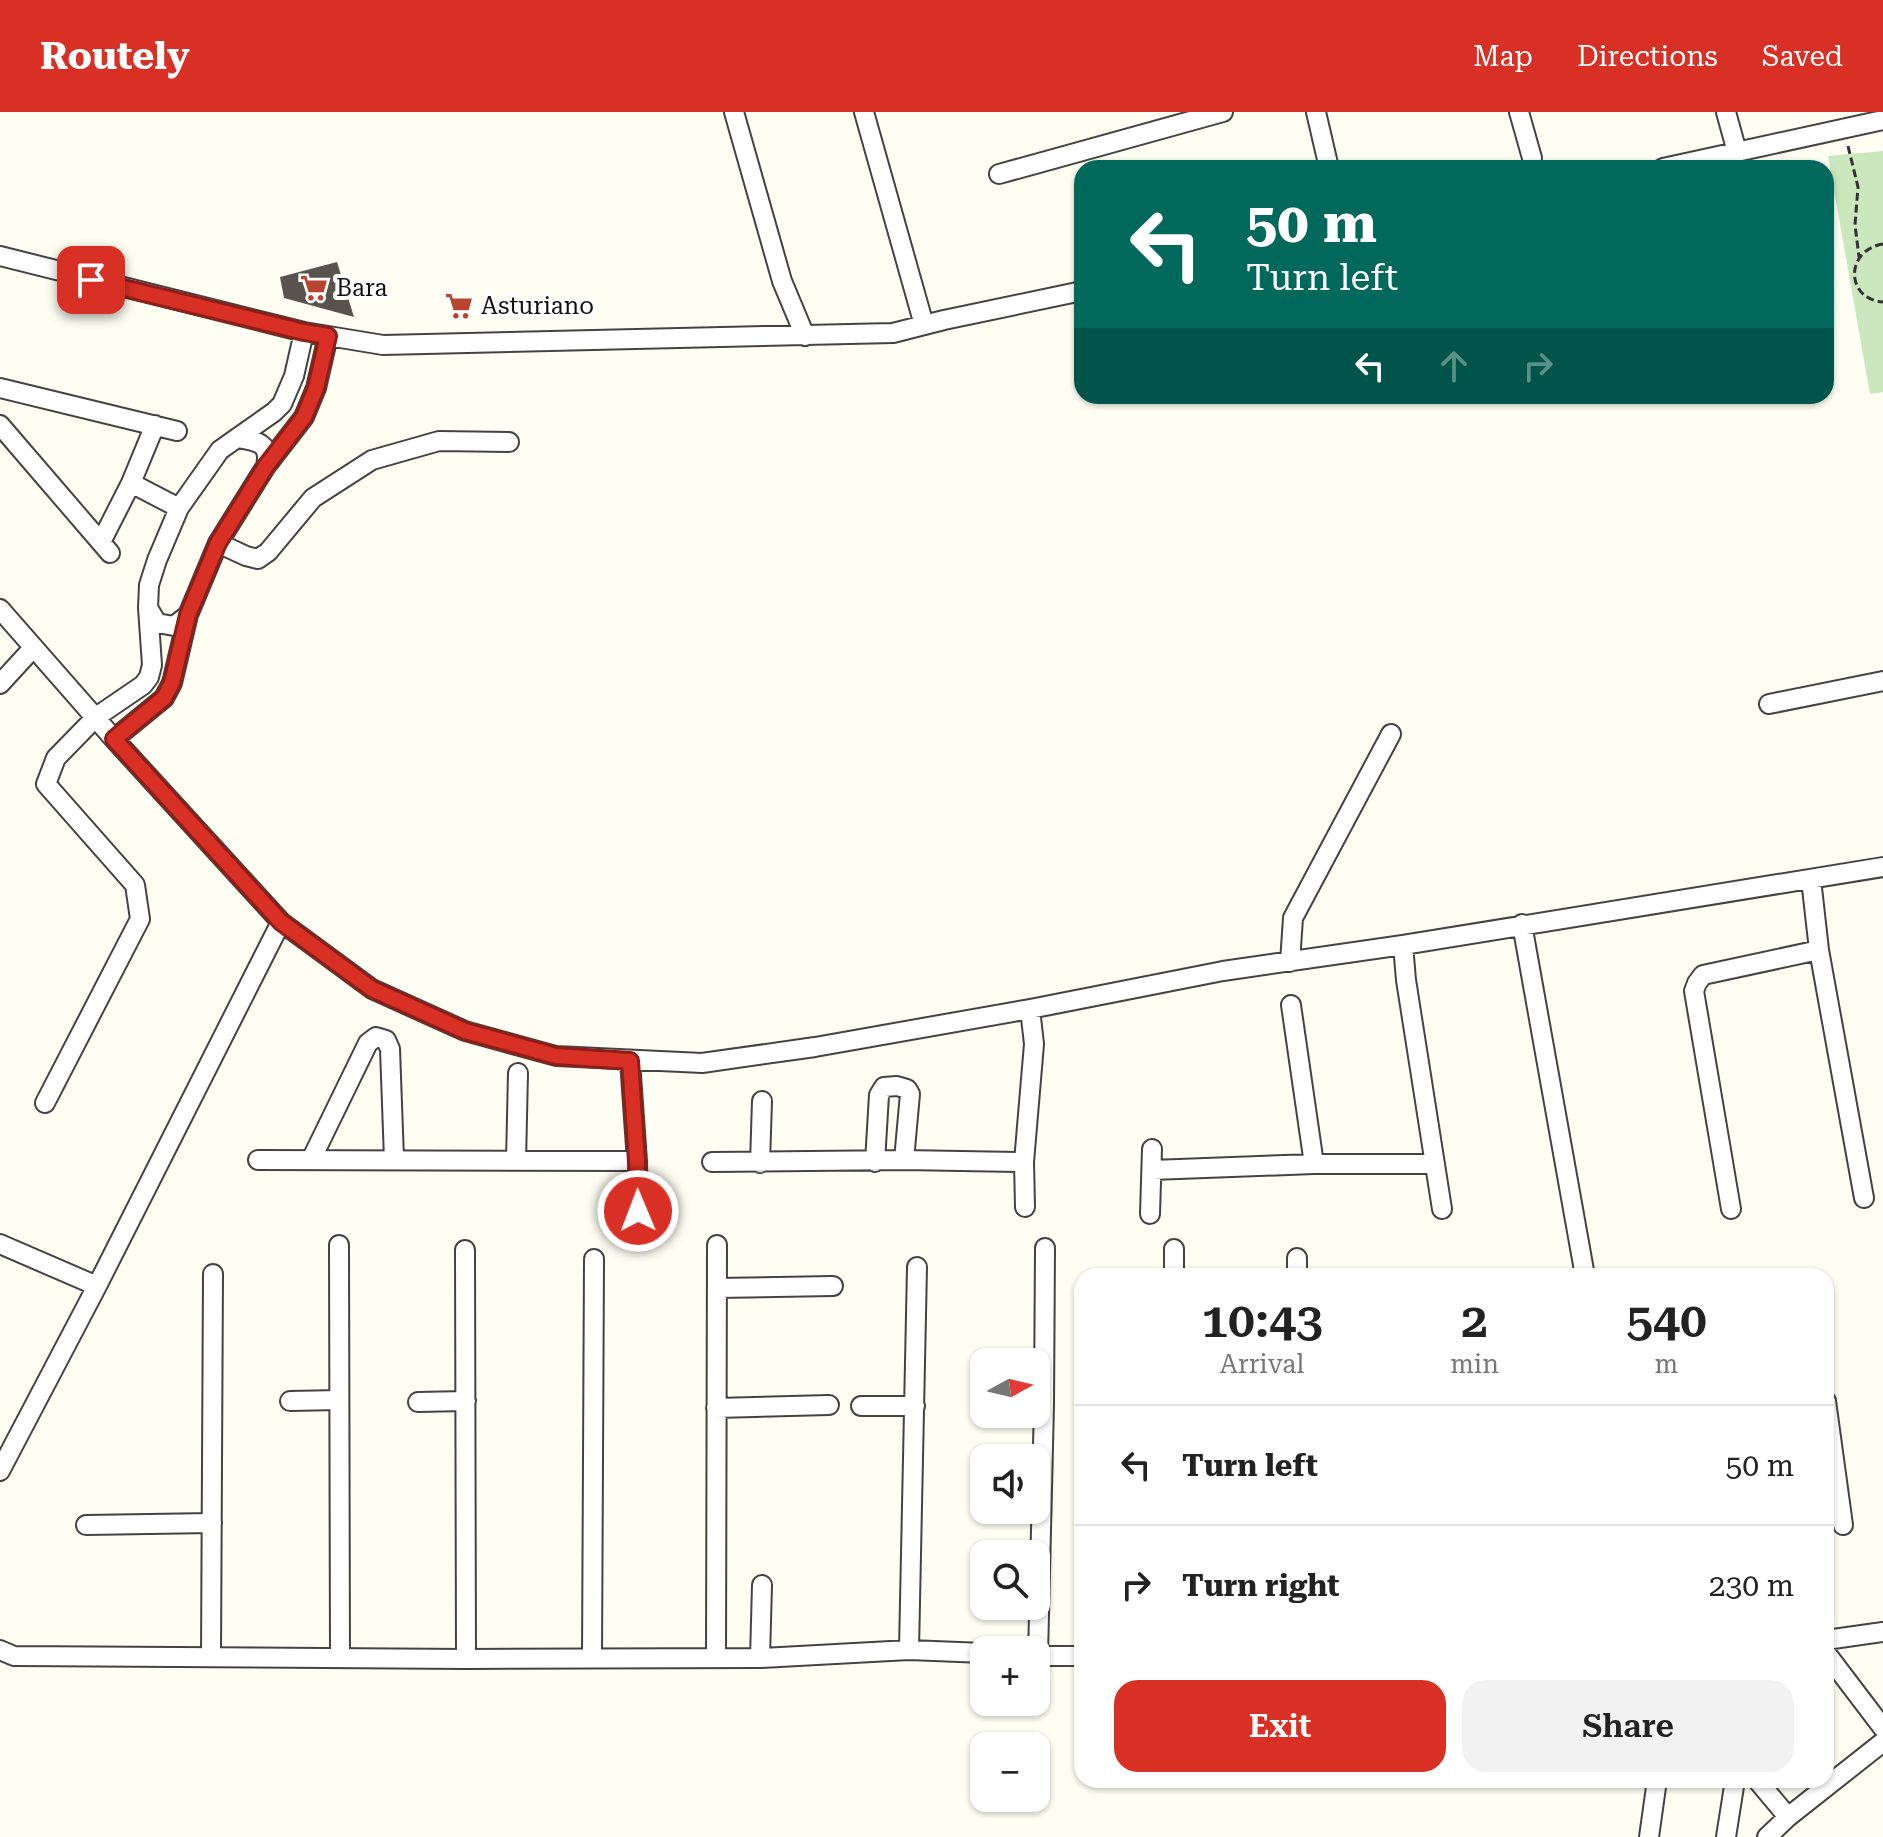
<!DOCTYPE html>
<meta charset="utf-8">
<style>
:root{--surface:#fff;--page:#f2f2f2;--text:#222;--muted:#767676;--line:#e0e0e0;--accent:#d93025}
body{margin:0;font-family:"Roboto Serif",serif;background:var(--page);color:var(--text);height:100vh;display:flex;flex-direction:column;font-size:30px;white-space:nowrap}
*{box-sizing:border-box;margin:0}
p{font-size:26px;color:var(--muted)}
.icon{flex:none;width:44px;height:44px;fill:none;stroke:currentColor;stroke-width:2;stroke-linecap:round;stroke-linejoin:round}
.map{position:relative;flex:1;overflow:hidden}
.side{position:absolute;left:1074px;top:1156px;width:760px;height:520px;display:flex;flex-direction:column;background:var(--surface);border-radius:24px;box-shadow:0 2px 6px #0004}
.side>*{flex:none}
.hud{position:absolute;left:1074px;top:48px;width:760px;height:244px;border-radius:24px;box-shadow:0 2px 6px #0004;background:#00695c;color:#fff;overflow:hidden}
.needle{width:52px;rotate:82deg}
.tools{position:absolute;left:970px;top:1236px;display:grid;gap:16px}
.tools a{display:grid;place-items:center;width:80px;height:80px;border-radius:16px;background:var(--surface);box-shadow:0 2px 6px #0004;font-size:40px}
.pin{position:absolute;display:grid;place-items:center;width:68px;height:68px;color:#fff;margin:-34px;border-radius:16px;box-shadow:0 4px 12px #0006}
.me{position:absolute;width:88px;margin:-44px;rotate:359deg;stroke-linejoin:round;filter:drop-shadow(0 0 6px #0008)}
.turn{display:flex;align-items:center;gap:28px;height:168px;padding:0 40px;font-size:36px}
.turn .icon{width:104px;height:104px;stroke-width:2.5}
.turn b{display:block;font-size:56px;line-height:68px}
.lanes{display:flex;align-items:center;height:76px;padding:0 40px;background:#0003;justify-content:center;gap:40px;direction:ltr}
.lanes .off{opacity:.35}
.eta{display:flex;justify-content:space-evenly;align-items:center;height:136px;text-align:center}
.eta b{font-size:48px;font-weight:600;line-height:56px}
.action{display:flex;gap:16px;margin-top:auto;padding:16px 40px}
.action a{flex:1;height:92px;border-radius:24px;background:var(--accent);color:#fff;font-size:32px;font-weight:600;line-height:92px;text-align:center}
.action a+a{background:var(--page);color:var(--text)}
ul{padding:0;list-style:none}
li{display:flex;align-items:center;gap:24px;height:120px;padding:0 40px;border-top:2px solid var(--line)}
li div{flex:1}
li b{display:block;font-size:30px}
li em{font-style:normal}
header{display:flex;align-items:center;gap:48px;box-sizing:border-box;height:112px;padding:0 40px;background:var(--accent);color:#fff}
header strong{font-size:38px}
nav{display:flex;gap:44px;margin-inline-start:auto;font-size:28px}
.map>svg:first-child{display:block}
</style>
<header>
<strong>Routely</strong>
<nav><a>Map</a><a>Directions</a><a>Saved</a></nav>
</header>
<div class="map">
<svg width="1883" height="1725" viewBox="0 0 1883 1725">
<rect width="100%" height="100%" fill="#fefef3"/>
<path fill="#cbe7be" d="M1883,39V280L1870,282L1828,44Z"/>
<path fill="#58534d" d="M337,150L354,205L284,186L280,165Z"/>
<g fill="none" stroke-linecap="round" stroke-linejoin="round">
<g stroke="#434343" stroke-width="22">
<path id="minor" d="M734,0L782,169L805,224
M864,0L924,213
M1316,0L1329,56
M1519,0L1532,46
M1726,0L1737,40
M1663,56L1883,8
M999,62L1223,0
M0,144L304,220L383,233L893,221L944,208L1082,179
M0,276L177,319
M0,313L110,441
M155,313L131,371L179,396
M238,326C257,329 271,331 266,354
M101,430L131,371
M218,431L246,444L258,447L268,440L313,386L372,348L439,329L509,330
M148,496L157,511L174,514L188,503
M0,497L114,627L281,810L372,877L465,919L556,944L702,951L815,935L1030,897L1223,859L1403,833L1883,755
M0,572L33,536
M1769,592L1883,569
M114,627L164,586L172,571L188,503L218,431L266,354L304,305L316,276L328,224
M1811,767L1819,838L1864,1086
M1522,812L1585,1164
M1403,833L1406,868L1442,1097
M1290,850L1293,806L1391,622
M1291,893L1314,1052
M630,949L637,1049L638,1099
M45,991L140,807L135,773L46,672L56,646L96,605L143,573L149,565L152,553L148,496L149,473L157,448L179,396L220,338L274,300L282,292L294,264L304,220
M258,1048L637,1049
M311,1048L368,931L376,925L386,928L390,937L394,1047
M516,1049L518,961
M712,1050L904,1048L1024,1050
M875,1050L879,983L884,975L897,974L907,977L910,982L904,1048
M760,1051L762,989
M1152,1058L1314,1052H1435
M1025,1095L1024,1050L1034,932L1030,897
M1731,1097L1694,879L1697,871L1703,863L1819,838
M1150,1102L1152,1037
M0,1132L97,1174
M339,1133L340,1546
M465,1138L466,1547
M1297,1146V1164
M1174,1164V1137
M717,1176L833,1174
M290,1289L339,1288
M1826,1289L1843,1413
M418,1290L466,1289
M861,1294H915
M716,1296L829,1293
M0,1359L97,1174L281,810
M86,1413L212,1411
M1826,1528L1883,1520
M0,1538L14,1544L466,1547L760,1546L909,1538L984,1541
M909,1538L917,1155
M1826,1541L1883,1616
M211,1544L213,1162
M1036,1544H1082
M1038,1544L1044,1292L1045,1136
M592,1546L594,1147
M716,1546L717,1133
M760,1546L762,1473
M1757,1668L1788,1705
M1649,1725L1657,1668
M1726,1725L1735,1668
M1767,1725L1788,1705L1883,1630"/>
</g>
<path stroke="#323232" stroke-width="3" stroke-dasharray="8 4" stroke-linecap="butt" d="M1848,34L1858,75L1855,113L1859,145
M1883,132C1845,138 1845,187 1883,190"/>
<use href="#minor" stroke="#fff" stroke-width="18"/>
</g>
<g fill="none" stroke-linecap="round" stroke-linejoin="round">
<g stroke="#8d1f18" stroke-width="20">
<path id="route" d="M91,168L304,220L328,224L316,276L304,305L266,354L218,431L188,503L172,571L164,586L114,627L281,810L372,877L465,919L556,944L630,949L637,1049L638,1099"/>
</g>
<use href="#route" stroke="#d93025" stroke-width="14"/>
</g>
<defs>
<g id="supermarket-bare" transform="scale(2.16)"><path d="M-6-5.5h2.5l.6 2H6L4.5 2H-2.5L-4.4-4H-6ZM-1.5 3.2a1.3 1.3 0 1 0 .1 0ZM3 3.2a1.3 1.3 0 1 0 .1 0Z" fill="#b8452f" stroke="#fff" stroke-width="2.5" paint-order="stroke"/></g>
</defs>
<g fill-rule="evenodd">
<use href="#supermarket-bare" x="314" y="176"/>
<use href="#supermarket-bare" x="459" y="194"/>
</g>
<g text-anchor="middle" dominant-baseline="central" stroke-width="8" stroke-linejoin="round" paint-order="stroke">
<g font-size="24" fill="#101010" stroke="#fff" text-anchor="start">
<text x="336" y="176">Bara</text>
<text x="481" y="194">Asturiano</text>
</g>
</g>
</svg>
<div class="tools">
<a><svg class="needle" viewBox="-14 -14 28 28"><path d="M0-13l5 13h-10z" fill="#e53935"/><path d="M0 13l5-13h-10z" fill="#767676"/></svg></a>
<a><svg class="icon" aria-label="sound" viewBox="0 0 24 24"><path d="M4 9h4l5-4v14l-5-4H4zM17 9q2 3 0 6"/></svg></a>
<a><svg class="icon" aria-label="search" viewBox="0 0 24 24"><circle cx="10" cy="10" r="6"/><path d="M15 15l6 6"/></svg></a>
<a>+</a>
<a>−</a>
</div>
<div class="pin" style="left:91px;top:168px;background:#d93025"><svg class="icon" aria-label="arrive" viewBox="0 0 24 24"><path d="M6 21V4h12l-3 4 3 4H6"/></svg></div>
<svg class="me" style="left:638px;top:1099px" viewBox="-20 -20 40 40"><circle r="17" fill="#d93025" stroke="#fff" stroke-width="3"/><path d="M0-11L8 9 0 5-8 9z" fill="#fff"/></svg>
<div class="hud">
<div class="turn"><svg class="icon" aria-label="left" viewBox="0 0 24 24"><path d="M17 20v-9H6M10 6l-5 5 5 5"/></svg><div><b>50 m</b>Turn left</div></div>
<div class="lanes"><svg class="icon" aria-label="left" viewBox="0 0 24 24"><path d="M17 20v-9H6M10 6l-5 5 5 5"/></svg><svg class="icon off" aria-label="ahead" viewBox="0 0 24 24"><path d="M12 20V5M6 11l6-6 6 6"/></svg><svg class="icon off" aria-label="right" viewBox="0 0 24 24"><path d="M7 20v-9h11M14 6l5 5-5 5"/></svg></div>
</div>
<section class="side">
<div class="eta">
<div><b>10:43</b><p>Arrival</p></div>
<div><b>2</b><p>min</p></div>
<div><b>540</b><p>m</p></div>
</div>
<ul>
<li><svg class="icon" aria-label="left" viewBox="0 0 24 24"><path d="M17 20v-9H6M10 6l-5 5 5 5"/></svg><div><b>Turn left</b></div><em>50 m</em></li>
<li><svg class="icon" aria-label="right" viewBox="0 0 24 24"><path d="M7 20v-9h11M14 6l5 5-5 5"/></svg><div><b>Turn right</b></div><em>230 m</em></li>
</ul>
<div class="action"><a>Exit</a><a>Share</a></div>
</section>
</div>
